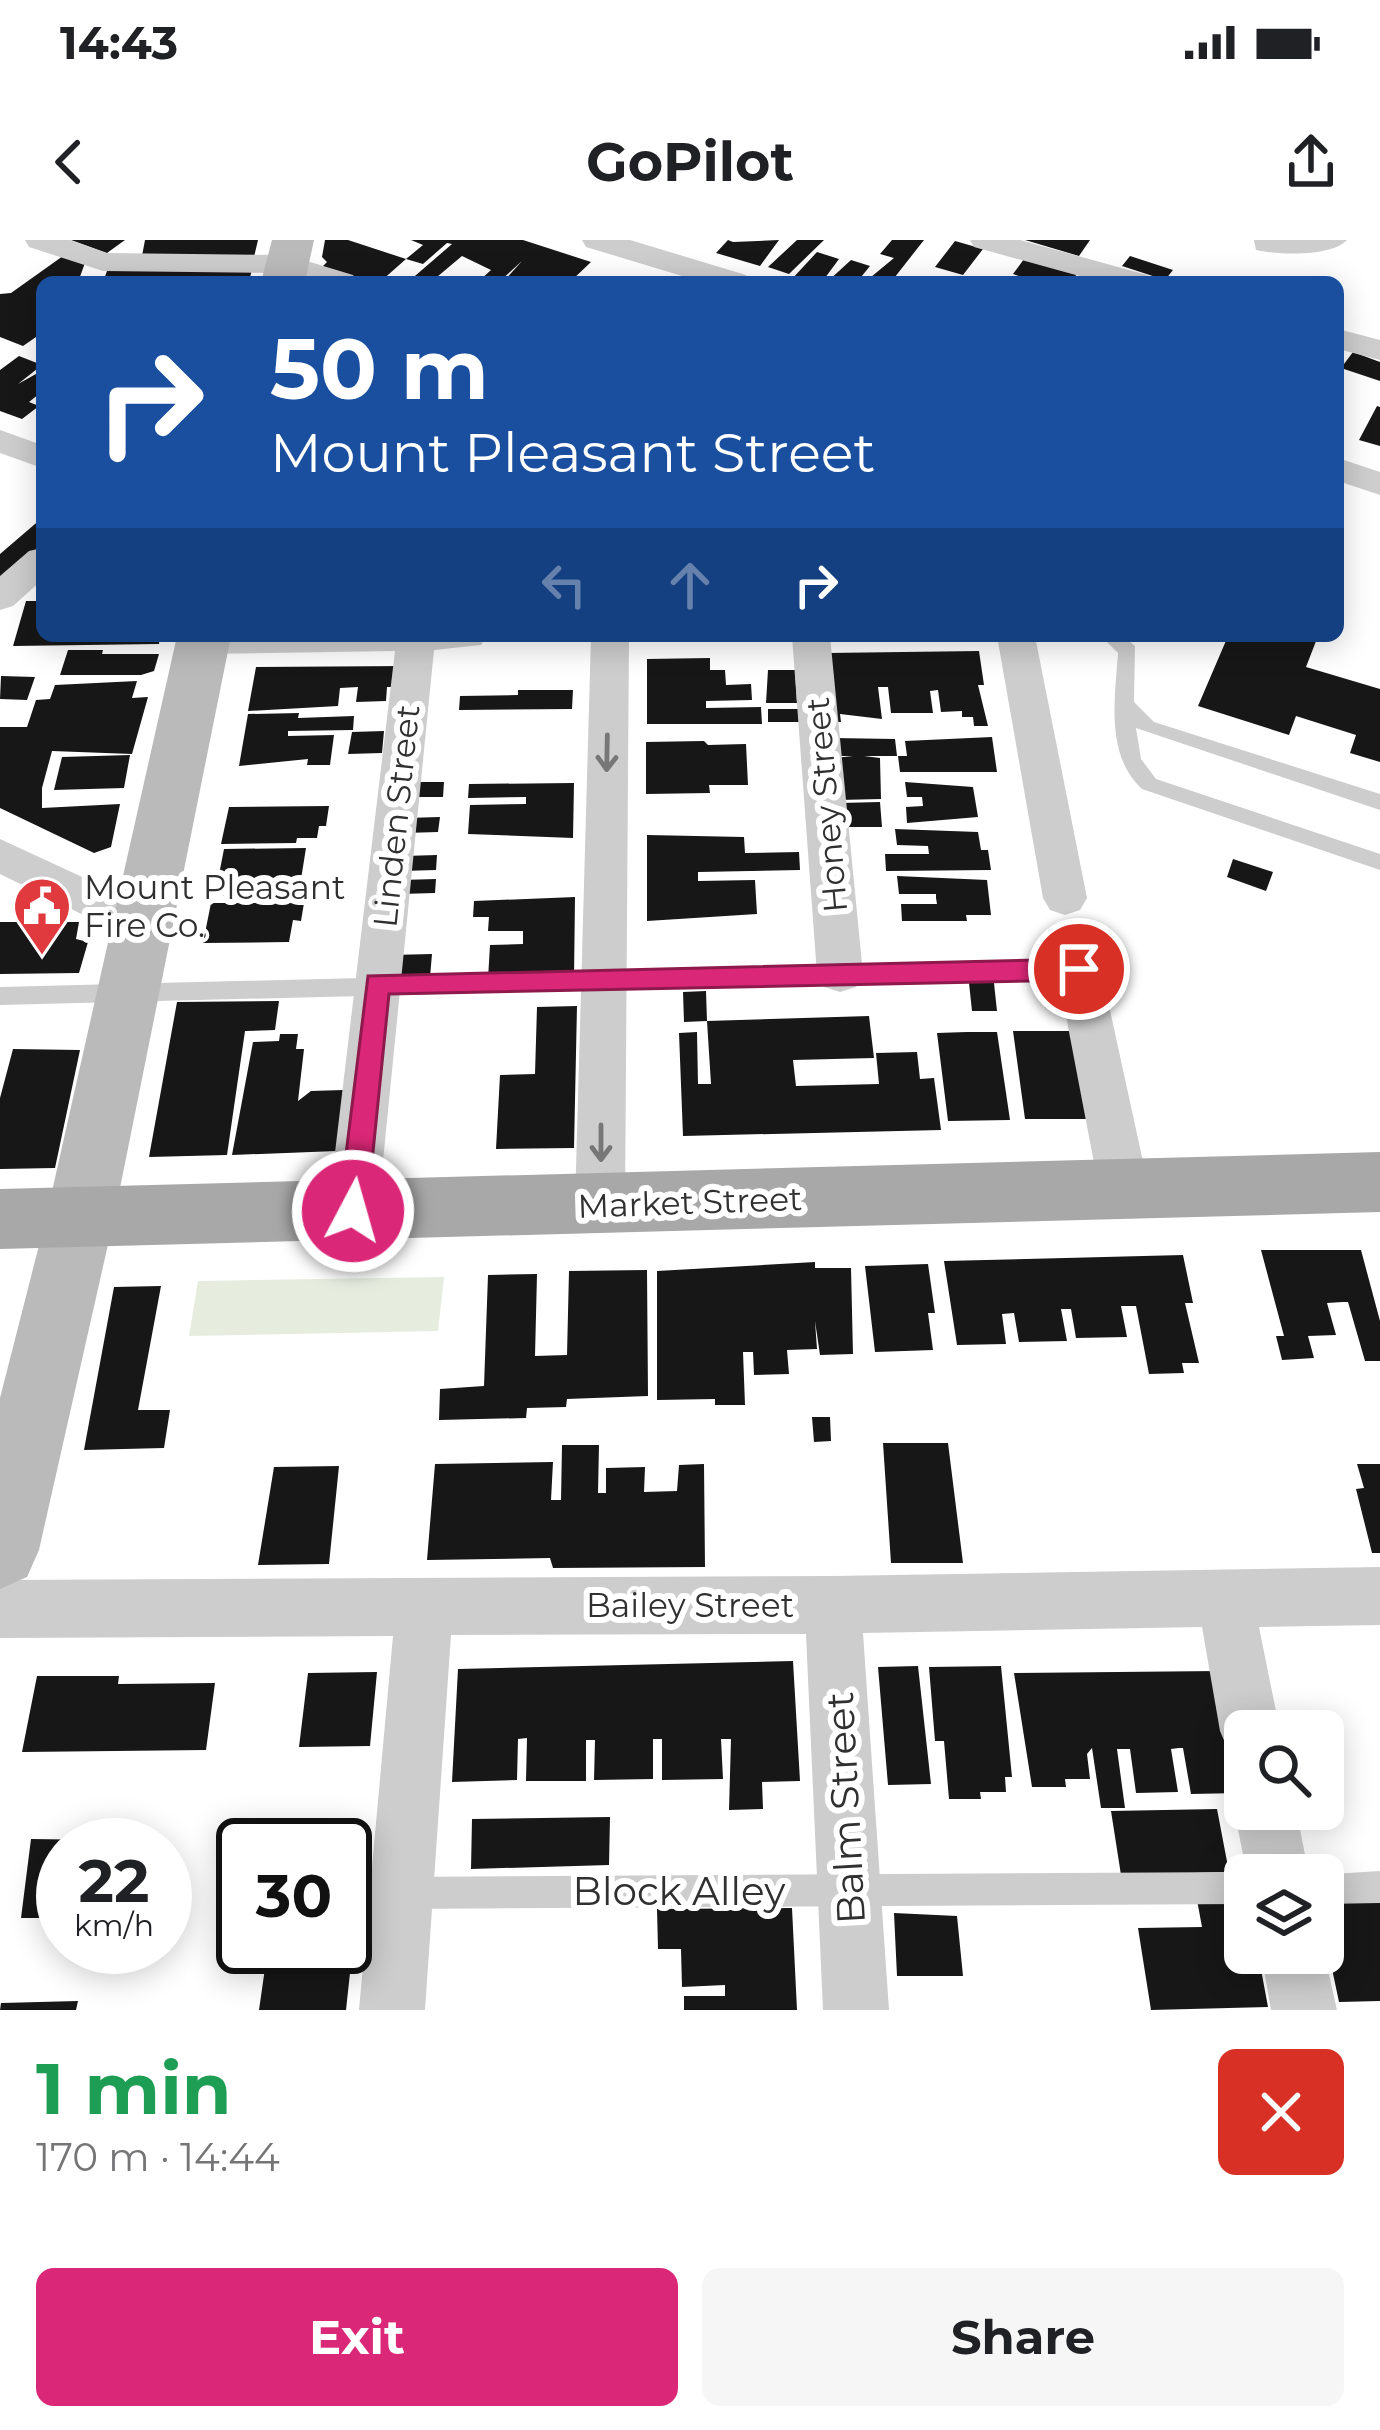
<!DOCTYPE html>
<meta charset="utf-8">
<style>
:root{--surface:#fff;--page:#f6f6f6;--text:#202124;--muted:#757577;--accent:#db2777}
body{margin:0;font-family:Montserrat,sans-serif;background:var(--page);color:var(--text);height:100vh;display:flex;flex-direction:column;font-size:45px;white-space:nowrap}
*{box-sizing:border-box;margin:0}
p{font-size:39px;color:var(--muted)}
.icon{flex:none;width:66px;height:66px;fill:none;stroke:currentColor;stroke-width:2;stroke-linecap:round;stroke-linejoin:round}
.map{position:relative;height:1770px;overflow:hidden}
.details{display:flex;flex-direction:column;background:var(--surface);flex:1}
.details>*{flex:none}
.guide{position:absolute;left:36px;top:36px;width:1308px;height:366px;border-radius:18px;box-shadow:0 6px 30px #0003;background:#1a4fa0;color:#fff;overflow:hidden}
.controls{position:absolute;left:1224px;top:1470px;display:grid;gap:24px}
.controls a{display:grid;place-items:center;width:120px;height:120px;border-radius:18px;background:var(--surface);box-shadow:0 6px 30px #0003;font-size:60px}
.speed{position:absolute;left:36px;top:1578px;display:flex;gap:24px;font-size:60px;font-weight:700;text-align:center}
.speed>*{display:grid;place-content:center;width:156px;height:156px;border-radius:50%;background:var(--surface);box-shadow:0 6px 30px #0003;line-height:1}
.speed small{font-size:30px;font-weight:400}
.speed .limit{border:6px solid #111;border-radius:18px;background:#fff;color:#111}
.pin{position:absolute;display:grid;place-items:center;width:102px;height:102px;color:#fff;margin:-51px;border:6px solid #fff;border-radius:50%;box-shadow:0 3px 12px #0007}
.me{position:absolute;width:132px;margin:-66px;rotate:6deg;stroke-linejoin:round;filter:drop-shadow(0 0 9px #0008)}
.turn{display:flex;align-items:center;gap:42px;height:252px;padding:0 36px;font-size:54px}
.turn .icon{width:156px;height:156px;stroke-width:2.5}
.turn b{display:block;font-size:84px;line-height:102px}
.lanes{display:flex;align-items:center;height:114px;padding:0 36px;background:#0003;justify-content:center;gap:60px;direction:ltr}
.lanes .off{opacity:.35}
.round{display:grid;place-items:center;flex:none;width:126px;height:126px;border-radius:18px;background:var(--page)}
.summary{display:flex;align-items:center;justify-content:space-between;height:204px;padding:0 36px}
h1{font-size:72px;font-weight:700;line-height:90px;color:#1e9e55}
.button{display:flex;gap:24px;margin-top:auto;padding:24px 36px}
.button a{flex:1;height:138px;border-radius:18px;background:var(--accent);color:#fff;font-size:48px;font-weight:700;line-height:138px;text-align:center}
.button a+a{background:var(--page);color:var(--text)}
.status{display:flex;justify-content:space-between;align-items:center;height:84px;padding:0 60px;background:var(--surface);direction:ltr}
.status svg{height:33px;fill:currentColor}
header{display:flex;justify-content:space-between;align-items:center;height:156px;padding:0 36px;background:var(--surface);font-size:54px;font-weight:700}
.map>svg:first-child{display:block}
</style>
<div class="status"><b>14:43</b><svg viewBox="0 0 49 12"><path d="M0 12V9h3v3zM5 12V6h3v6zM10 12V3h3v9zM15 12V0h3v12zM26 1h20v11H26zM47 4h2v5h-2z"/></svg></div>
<header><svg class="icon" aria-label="back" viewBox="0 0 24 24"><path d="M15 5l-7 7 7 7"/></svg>GoPilot<svg class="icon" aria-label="share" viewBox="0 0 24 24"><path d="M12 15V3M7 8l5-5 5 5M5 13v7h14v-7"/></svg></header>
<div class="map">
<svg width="1380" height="1770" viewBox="0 0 1380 1770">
<rect width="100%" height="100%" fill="#fff"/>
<path fill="#e6eddf" d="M444,1037L438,1091L189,1096L198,1041Z"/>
<path fill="#171717" d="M71,0H125L107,13Z
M145,0H258L254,17L142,16Z
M325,0H348L406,19L380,42H364L321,28L327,22L322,17Z
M411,0H523L591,22L570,42H503L522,21L499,42H478L491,30L462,16L431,42H408L452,4L447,3L423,24L406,19L423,5Z
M728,0L733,2L779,0L760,26L716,13Z
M797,0H824L789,34L768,27Z
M892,0H924L891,42H865L894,18L880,14Z
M1025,0H1090L1079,16Z
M955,1L983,9L963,35L935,27Z
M817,12L839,19L822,42L791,40Z
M63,16L85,23L78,42H42V99L36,97L23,106L0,97V54L11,53Z
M1130,16L1173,30L1165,40L1122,26Z
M1024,19L1077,34L1071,42H1035L1013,34Z
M851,20L870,26L857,42H827Z
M252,29L249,42H103L107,31Z
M1353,112L1380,122V141L1341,128Z
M19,116L42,125L18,144L36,134L42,136L39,154L29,162L39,166L22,179L0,171V130Z
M1377,166L1380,167V206L1359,200Z
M42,278V304L0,342V314Z
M26,361H42V396H160L159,404L13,406Z
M1228,396H1318L1306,427L1380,449V522L1350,513L1356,495L1296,476L1289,495L1198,466Z
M68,410H103L102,414H159L154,431L141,435H60Z
M979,411L984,445H978L988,486H974L973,477H962V471L941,472L938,450L930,451L933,473H891L888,447H878L882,479L840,474L841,482H833L827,413Z
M710,418V430H725L726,445L751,444L752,460L706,461V468L761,467L762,484H647V419Z
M407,426L404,447H387L386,461L356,462L358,447L340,448L338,466L248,471L256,427Z
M768,430H795L797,463H766Z
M1,436L35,437L27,460L0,459Z
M137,441L132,458L148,457L132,514L52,511L42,548V568L120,564L111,607L94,613L0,568V487H27L36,460L50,459L55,445Z
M518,450H573L572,469L459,470L460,456L518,455Z
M768,469H798L799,482H768Z
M299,473L298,478L354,476L353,490L288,491V496L334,495L330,525H307L308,519L239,526L248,474Z
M384,491L382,513L348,514L352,492Z
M992,497L997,532H900L898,516H907L905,501Z
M833,498L895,499L897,516H864L880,518L881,559L839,560L834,518L853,516H834Z
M704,501L708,505L746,504L748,545H709L710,553L646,554V502Z
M130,515L124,548L54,550L62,517Z
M413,542H444L443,557H411Z
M905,542L973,547L978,577L907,583L906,567L923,566L922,557H907Z
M574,543L573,598L468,594L470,565L526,564V557L468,558L469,544Z
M880,562L882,587H842L840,563Z
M329,566L326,586H319L317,598H297L296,603L221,604L229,567Z
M440,577L438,592L405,593L406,578Z
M895,589L978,592L981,610H988L991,630L886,631L885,614H929L928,606L897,605Z
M647,595L744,597L745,613L799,612L800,630L698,632V641L755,640L757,674L647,681Z
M306,608L298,658L215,655L224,609Z
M437,615L436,630L402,631L404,616Z
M1233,619L1273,632L1266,651L1227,637Z
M897,636L987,640L991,675H966L967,681H902L901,664H937L936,658V654H899Z
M436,639L435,653L400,654L401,640Z
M575,657L574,738L488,739L490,705L523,704V691H488L489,677H473L474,661Z
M211,663H304L301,681L293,680L289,702L203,703Z
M0,682H79L76,699L88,702L79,733L0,734Z
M432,714L430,737H388L391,715Z
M969,743H994L997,771H972Z
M706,751L707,781L684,782L683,752Z
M279,761L275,790L245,791L227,915L149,917L177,762Z
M577,766L574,908L496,909L500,835L535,834L537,767Z
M869,776L874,818L793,820L796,846L879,844L876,813L917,812L920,839L934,838L941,890L683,896L679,793L697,792L698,844H711L707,781Z
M1013,791H1074L1089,879H1025Z
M967,792H997L1010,880L948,881L937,793Z
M280,794H298L296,809H304L298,861L311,851L343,850L337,911L232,915L253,802L279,801Z
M13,809L80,810L55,928L0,929V858Z
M1261,1010H1361L1380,1081V1121H1365L1348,1062H1343L1327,1063L1336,1095L1308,1096L1314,1118L1282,1120L1276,1096H1284Z
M1183,1015L1193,1063H1185L1199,1123H1182L1184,1133L1149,1134L1136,1066H1121L1127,1097L1076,1098L1071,1069H1061L1067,1101L1019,1102L1014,1073L1002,1074L1006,1104L957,1105L944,1021Z
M815,1022V1028H851L853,1114L820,1115L815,1081L817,1109L787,1110L789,1134L754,1135L753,1112H743L745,1165H715V1159L657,1160V1031Z
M928,1024L935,1073H928L933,1110L875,1112L865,1026Z
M647,1030L648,1156L567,1159L566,1167L527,1168L526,1178L439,1180L440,1149L484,1146L488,1035L537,1034L535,1116L567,1115L569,1031Z
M161,1046L138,1170H170L164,1208L84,1210L114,1047Z
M812,1177H830L831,1201L814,1202Z
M883,1203H948L963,1323H891Z
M562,1205H599L598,1253H606V1228L645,1227L644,1252L677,1251L679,1225L704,1224L705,1327L553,1328L550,1318L427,1320L435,1224L553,1222L551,1260H561Z
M1357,1224H1380V1313H1372L1356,1249L1364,1248Z
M339,1226L329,1324L258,1325L274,1227Z
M793,1421L800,1541L762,1542L763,1569L729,1570L731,1499H721L723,1539L662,1540V1499H653V1539L594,1540L595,1500H586V1541H526L527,1498L518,1499L517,1540L452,1542L458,1429Z
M918,1426L931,1544L888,1545L878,1427Z
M1001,1426L1012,1537H1005L1006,1552H980L981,1559H949L944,1501H935L929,1427Z
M1219,1431L1241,1553L1191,1554L1183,1508H1179L1171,1509L1178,1552L1136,1553L1130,1509H1117L1125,1568H1101L1092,1508L1087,1514L1090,1539H1065L1066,1547H1032L1014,1433Z
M377,1432L370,1506L299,1507L308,1433Z
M37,1436H119L118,1444L215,1443L206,1510L22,1512Z
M1217,1569L1229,1632L1121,1635L1111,1571Z
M610,1577L609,1625L471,1629L472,1579Z
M31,1599L105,1600L104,1605H63V1678H21Z
M345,1602L364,1603L346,1770H259L268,1707H345Z
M1245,1658V1713H1258L1268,1767L1151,1770L1138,1688L1202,1687L1197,1660Z
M1380,1659V1761L1339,1762L1323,1686V1660Z
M792,1668L797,1770H684V1756H725V1745L682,1747L681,1709H658L657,1669Z
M894,1673L957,1676L963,1736H897Z
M78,1761L76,1770H0L1,1763Z"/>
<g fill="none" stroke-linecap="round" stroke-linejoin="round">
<path fill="#cdcdcd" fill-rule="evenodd" d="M1101,396H1123L1135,406L1134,462L1154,482L1380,554V570L1136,488L1141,519L1156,539L1380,614V630L1142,549C1105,515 1115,458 1118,413Z
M1079,720L1090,729L1079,738L0,765V747Z
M1380,1631V1663L1323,1664V1635H1317Z
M1245,1632L1251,1635H1245V1664L401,1669L390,1664L385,1653L390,1642L401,1637Z"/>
<path fill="#cdcdcd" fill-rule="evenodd" d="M25,0H70L106,13L287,15L353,35L358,42H310L284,33L103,31L29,7Z
M582,0H630L746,35L751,42H702L586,7Z
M970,0H1020L1147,35L1152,42H1101L974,7Z
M1254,0H1347C1331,17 1279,15 1256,10Z
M1338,89L1380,100V120L1338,109Z
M0,190L42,205V228L0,213Z
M1338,218L1380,232V255L1338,241Z
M42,308V340L13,366L0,370V336L29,311Z
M187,396H486L481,405L434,410L378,971L371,987L353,993L335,987L328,971L395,411L203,414L189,410L184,401Z
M591,396H629L625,964L618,979L600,986L582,979L575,964Z
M792,396H830L863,734L856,747L840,752L824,747L817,734Z
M997,396H1035L1087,658L1080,670L1065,675L1050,670L1043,658Z
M0,599L158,672L164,684L158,696L142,701L126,696L0,634Z
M1079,711L1095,716L1101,729L1149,949L1141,964L1124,971L1107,964L1099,949L1057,729L1063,716Z
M1380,1327V1385L1259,1387L1280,1491H1245V1519L1229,1512L1220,1491L1202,1387L863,1393L889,1770H823L806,1394L451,1395L425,1770H359L393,1396L0,1398V1340L833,1336Z
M1243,1547L1245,1569H1296L1309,1635H1247L1234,1569Z
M1323,1708L1337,1770H1271L1261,1713H1323Z"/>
<path fill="#bababa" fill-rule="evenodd" d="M272,0H314L305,42H261Z
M177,396H231L114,978L39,1310L27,1337L0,1349V1158L46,978Z"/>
<path fill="#a8a8a8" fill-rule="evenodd" d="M1380,912V972L0,1009V949Z"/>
</g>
<defs><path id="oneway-shaft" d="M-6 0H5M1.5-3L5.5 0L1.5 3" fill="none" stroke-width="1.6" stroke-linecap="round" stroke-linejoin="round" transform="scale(3)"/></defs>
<g stroke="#777">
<use href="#oneway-shaft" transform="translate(607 513) rotate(91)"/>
<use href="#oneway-shaft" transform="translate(601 903) rotate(90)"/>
</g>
<path fill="#db2777" stroke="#8e194d" stroke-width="3" d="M1079,719L1092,729L1079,740L389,754L367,971L363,980L353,984L343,980L339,971L368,736Z"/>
<defs>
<g id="civic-pin" transform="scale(3)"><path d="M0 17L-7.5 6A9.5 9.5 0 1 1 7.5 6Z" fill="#e0393e" stroke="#fff"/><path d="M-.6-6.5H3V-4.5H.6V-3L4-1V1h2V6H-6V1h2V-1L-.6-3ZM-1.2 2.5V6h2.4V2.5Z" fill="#fff"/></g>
</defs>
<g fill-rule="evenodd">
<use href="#civic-pin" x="42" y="666"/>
</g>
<g text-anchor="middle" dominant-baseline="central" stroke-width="12" stroke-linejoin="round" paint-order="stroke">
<g font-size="33" fill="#303030" stroke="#fff">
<text transform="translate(826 565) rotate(-95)">Honey Street</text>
<text transform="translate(396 576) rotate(-84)">Linden Street</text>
<text transform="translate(690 962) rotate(-2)">Market Street</text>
<text x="690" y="1365">Bailey Street</text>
</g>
<g font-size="33" fill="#303030" stroke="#fff" text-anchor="start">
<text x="84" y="647">Mount Pleasant<tspan x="84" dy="38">Fire Co.</tspan></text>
</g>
<g font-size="39" fill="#303030" stroke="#fff">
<text transform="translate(845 1568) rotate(-93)">Balm Street</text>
<text x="679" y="1651">Block Alley</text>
</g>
</g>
</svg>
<div class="controls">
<a><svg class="icon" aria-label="search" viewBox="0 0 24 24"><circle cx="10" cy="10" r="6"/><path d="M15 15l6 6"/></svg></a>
<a><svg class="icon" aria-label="layers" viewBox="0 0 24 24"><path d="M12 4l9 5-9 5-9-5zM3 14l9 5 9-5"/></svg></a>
</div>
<div class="speed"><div>22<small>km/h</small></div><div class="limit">30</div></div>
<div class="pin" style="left:1079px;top:729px;background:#d93025"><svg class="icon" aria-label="arrive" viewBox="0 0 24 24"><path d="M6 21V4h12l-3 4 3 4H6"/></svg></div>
<svg class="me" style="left:353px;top:971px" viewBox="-20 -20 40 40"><circle r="17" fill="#db2777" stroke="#fff" stroke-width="3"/><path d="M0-11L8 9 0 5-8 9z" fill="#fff"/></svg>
<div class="guide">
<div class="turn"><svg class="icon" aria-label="right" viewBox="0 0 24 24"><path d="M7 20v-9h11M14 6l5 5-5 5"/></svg><div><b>50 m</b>Mount Pleasant Street</div></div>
<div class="lanes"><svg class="icon off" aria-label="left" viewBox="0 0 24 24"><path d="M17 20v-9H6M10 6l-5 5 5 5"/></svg><svg class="icon off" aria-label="ahead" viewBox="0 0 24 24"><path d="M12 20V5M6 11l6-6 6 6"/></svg><svg class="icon" aria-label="right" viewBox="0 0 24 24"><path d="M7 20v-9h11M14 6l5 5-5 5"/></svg></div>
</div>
</div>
<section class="details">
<div class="summary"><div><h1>1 min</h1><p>170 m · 14:44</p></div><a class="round" style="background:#d93025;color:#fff"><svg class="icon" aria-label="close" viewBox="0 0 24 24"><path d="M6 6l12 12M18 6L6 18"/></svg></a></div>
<div class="button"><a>Exit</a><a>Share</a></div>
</section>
